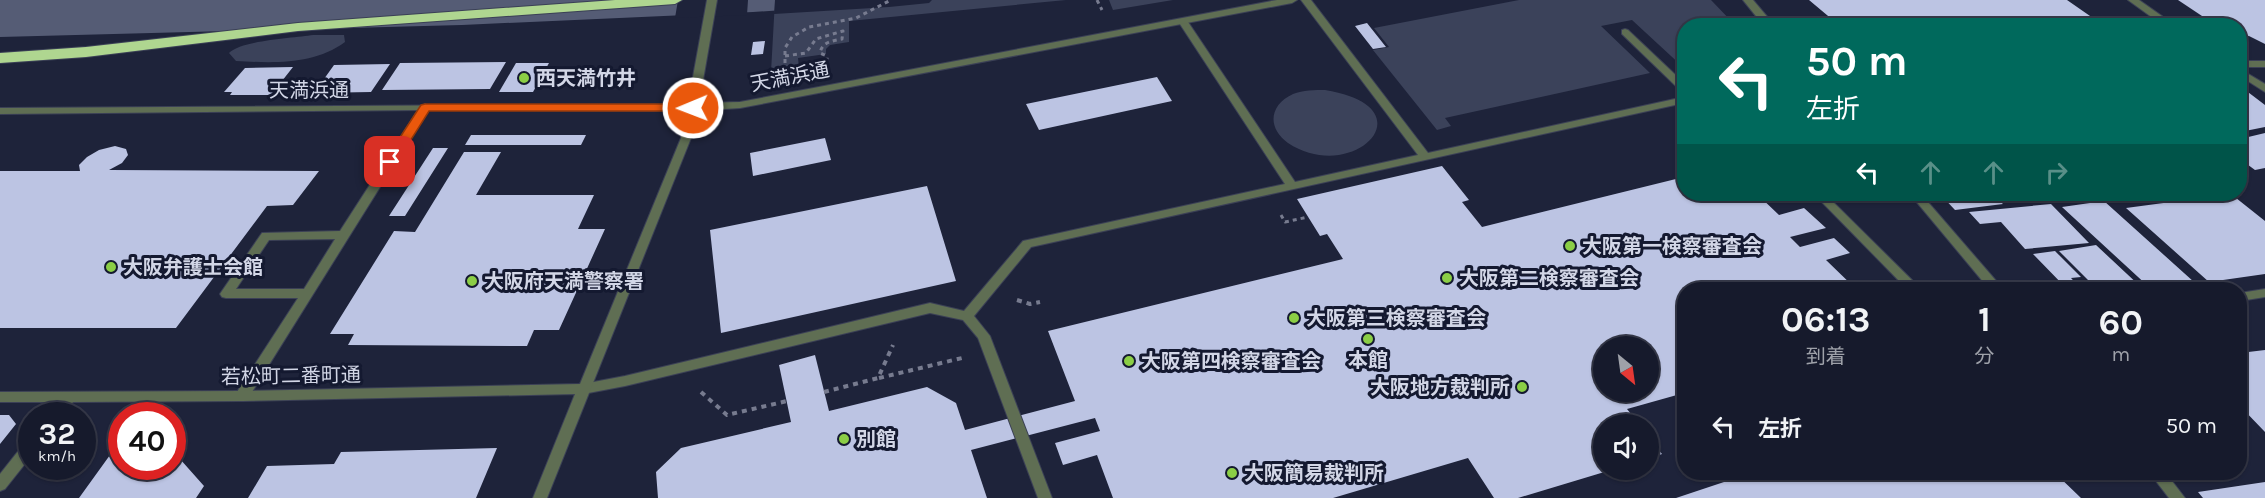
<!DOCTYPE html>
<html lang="ja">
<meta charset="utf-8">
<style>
:root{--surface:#161a2c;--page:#232738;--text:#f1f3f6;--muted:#9ea1a9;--line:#353848}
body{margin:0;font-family:Karla,"Noto Sans JP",sans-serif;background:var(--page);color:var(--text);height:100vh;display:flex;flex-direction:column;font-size:22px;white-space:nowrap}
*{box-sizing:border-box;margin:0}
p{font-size:20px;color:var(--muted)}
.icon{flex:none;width:33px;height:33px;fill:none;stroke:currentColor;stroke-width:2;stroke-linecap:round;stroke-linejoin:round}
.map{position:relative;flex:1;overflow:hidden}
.panel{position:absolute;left:1677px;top:282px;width:570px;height:198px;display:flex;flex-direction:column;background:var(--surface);border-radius:24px;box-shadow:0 2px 4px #0004,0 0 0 2px var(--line)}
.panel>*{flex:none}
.top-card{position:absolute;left:1677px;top:18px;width:570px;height:183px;border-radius:24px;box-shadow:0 2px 4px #0004,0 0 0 2px var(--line);background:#00695c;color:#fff;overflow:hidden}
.needle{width:39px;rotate:151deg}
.tools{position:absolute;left:1593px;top:336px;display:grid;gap:12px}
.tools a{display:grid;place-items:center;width:66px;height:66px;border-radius:50%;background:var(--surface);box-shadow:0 2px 4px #0004,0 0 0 2px var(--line);font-size:30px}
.speed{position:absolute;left:18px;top:402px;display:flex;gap:12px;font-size:30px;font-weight:700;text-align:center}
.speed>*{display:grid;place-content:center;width:78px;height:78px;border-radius:50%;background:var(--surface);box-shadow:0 2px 4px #0004,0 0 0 2px var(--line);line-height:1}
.speed small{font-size:15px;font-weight:400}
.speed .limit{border:9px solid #d22;background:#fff;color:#111}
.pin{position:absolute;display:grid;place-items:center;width:51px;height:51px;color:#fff;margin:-26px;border-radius:12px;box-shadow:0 3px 9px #0006}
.me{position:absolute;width:66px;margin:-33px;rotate:269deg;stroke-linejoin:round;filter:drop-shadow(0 0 4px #0008)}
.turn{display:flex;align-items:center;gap:21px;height:126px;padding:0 30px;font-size:27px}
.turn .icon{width:78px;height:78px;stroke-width:2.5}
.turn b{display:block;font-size:42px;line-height:51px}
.lanes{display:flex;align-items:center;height:57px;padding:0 30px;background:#0003;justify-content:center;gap:30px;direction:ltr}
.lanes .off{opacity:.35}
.eta{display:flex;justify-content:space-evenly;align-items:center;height:102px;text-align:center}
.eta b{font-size:36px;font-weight:700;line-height:42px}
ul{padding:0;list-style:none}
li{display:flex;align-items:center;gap:18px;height:84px;padding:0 30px}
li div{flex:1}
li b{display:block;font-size:22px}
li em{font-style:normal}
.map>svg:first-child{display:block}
</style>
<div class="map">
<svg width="2265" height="498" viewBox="0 0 2265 498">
<rect width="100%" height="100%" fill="#1e233a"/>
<path fill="#3b425a" d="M775,0H1066L849,21V42L830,45L826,49V54L798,58L799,68L771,72Z
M1109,0H1173L1113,10Z
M1519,0H1711L1735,25L1684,26V68L1632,20L1601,26L1650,73L1445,118L1451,126L1437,130L1373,50L1389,47L1374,28Z
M313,35H344L345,42C314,65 274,63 236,61L229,53C242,40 295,38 313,35Z
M1325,90C1431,107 1354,186 1288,143C1267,128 1269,105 1293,94C1303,90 1315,90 1325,90Z"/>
<path fill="#555c75" d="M0,0H929L753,12L462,25L0,37Z"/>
<path fill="#1e233a" d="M678,0H748L747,15L675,18Z
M775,0H932L929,3L889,7L774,14Z"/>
<path fill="#bcc4e3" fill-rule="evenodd" d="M1809,0H2067L2103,25L1840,26Z
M2178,0H2265V44L2249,36L2240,37V26H2217Z
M2128,17L2141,26H2121L2112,19Z
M1367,23L1386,47L1373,49L1355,26Z
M765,41L763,54L751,55L753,42Z
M506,62L490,89L382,90L400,63Z
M516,63H549L533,92H499Z
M390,64L371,92L314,93L334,65Z
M293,67L271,95H230L232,92H224L245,68Z
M1157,77L1172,101L1039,130L1026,104Z
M2240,86L2265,105V127L2240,132Z
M2265,133V168L2255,170L2240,159V139Z
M471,135H586L581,145H465Z
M825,138L831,160L753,176L750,153Z
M115,146L126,149L128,155L122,163L109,170L319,171L293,205L267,206L176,328H0V171H80L79,165L87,157L99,150Z
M433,148H448L405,216H389Z
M464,152H501L476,195H594L578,229H605L559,330H534L527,346L348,345L354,334H330L394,231L415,232Z
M1442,166L1469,200L1462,202L1482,227L1684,177V194H1757L1779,215L1804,208L1826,228L1790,237L1800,247L1834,238L1850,253L1826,260L1857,290H1684V393L1627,409L1639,424H1604V470H1611L1518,498H1494L1468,458L1333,498H1113L1097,455L1063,465L1055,443L1100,431L1095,418L971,450L987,498H658L656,472L681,448L791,422L779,365L815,355L829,411L927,387L956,403L965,430L1075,401L1048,331L1343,259L1327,234L1320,236L1297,199ZM1604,346H1648V392H1604Z
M927,186L956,281L721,333L710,230Z
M1940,194H1992L2003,204L1955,210Z
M2231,194L2265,221V274L2209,282L2126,208Z
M2104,201L2194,282L2150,288L2062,207Z
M2051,204L2089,243L2025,249L2001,222L1980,224L1969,212Z
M2096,245L2142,288L2098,290L2059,251Z
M2055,251L2081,277L2071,278L2082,290H2068L2033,254Z
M2265,350V432L2240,406V353Z
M0,415H9L16,424L0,444Z
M1648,437L1662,454L1648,459Z
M497,448L476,498H248L267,466L334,464L341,452Z
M172,450L204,486L196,498H79L110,455L122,454V466H172Z
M1739,472H2054L2081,498H1676L1742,476Z
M2265,482V498H2203L2198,492Z"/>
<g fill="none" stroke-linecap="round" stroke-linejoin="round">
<g stroke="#3b4056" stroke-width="2">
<path id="service" d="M1301,0H1311L1428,153L1684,97V103L1031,247L974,316L990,336L1052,498H1038L978,338L963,320L930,313L625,386L583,394L578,393L576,389L578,385L583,384L625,376L930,303L964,311L1023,241L1285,184L1178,21L1180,19H1186L1295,182L1418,155Z
M1625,29L1628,30L1684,83V91L1680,90L1622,34V30Z
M425,104L430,107L247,400L242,401L237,400L235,396L237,392L298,298H226L222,297L220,294L222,291L262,233L340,231L420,107ZM335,239L304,289H236L269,240Z
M1814,194H1825L1922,290H1908Z"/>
</g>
<g stroke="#3b4056" stroke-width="2">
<path id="minor" d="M2128,0H2139L2176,26H2164Z
M2240,61H2265V67H2240Z
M2240,69L2265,84V92L2240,76Z
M693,105L698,108L691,138L547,498H533L575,394L242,401L73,402L62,416H47L58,402H0V392L242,391L580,384L681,138L688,108Z
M2265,289V297L2240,301V293Z
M32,439V455L5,489L0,491V474L27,440Z"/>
</g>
<g stroke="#3b4056" stroke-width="2">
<path id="tertiary" d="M707,0H717L699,103L740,102L1277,0H1297L1292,3L740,108L693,111L425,110L0,114V108L688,104Z
M1743,0H1753L1775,26H1764Z
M1910,194H1921L2004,290H1990Z
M2149,472H2165L2185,498H2169Z"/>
</g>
<g stroke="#3b4056" stroke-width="2">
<path id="motorway" d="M615,0H682L675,4L298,31L86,57L0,63V53L86,47L298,23Z"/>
</g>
<path stroke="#777b8f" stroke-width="3" stroke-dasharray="4 4" stroke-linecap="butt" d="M1097,0L1102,10
M785,56L806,53L816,39L843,31L842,39C832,41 822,42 820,53L827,56V61
M785,71V48L792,37L809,27L856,18L891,0
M1281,215L1285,222L1308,217"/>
<path stroke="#777b8f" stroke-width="4" stroke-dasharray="5 5" stroke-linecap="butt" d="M1017,300L1030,304L1040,302
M879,378L962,358
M701,392L727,415L787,401
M824,392L878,378L893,345"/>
<use href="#service" fill="#5f6e53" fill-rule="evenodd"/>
<use href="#minor" fill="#5f6e53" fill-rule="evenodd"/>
<use href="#tertiary" fill="#5f6e53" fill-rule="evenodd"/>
<use href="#motorway" fill="#afd690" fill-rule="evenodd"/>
</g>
<path fill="#ea580c" stroke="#983908" stroke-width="1.5" d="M425,104H693L699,108L693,111H429L395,165H386L384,162L421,105Z"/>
<g fill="#8bce46" stroke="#141930" stroke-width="2">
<circle cx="524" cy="78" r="6"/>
<circle cx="1570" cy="246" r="6"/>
<circle cx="111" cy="267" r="6"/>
<circle cx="1447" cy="278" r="6"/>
<circle cx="472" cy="281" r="6"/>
<circle cx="1294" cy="318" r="6"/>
<circle cx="1368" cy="339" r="6"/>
<circle cx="1129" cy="361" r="6"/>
<circle cx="1522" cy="387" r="6"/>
<circle cx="844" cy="439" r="6"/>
<circle cx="1232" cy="473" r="6"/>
</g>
<g text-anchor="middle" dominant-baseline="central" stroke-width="6" stroke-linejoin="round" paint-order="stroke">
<g font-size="20" fill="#d2d6e6" stroke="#141930">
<text transform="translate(790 77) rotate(-11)">天満浜通</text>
<text x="309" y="90">天満浜通</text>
<text transform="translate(291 376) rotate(-1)">若松町二番町通</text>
</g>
<g font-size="20" font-weight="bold" fill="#d2d6e6" stroke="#141930" text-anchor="start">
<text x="536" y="78">西天満竹井</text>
<text x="1582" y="246">大阪第一検察審査会</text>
<text x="123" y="267">大阪弁護士会館</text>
<text x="1459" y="278">大阪第二検察審査会</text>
<text x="484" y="281">大阪府天満警察署</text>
<text x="1306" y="318">大阪第三検察審査会</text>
<text x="1368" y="360" text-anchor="middle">本館</text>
<text x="1141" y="361">大阪第四検察審査会</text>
<text x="1510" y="387" text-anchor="end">大阪地方裁判所</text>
<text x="856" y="439">別館</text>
<text x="1244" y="473">大阪簡易裁判所</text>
</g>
</g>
</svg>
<div class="tools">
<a><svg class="needle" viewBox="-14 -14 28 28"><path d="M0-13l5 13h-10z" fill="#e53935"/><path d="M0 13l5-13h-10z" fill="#9ea1a9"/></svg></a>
<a><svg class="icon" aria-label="sound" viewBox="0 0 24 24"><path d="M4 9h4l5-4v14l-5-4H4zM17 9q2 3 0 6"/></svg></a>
</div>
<div class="speed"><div>32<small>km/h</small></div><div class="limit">40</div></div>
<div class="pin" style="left:390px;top:162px;background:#d93025"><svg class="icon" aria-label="arrive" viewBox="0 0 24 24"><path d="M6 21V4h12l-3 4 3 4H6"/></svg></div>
<svg class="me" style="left:693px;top:108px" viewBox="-20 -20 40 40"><circle r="17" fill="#ea580c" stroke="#fff" stroke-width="3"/><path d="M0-11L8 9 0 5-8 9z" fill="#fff"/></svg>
<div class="top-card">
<div class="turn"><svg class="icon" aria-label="left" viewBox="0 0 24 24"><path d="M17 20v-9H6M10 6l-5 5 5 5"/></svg><div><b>50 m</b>左折</div></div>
<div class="lanes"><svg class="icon" aria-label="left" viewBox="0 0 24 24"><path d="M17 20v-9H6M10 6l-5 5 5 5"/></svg><svg class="icon off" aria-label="ahead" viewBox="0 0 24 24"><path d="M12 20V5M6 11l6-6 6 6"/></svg><svg class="icon off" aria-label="ahead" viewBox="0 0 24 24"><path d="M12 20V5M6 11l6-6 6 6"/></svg><svg class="icon off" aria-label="right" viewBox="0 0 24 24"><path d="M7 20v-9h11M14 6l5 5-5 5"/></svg></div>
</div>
<section class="panel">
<div class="eta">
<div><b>06:13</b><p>到着</p></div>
<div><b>1</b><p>分</p></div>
<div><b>60</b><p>m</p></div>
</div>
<ul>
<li><svg class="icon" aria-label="left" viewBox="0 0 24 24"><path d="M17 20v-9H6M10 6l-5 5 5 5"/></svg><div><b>左折</b></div><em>50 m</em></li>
</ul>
</section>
</div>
